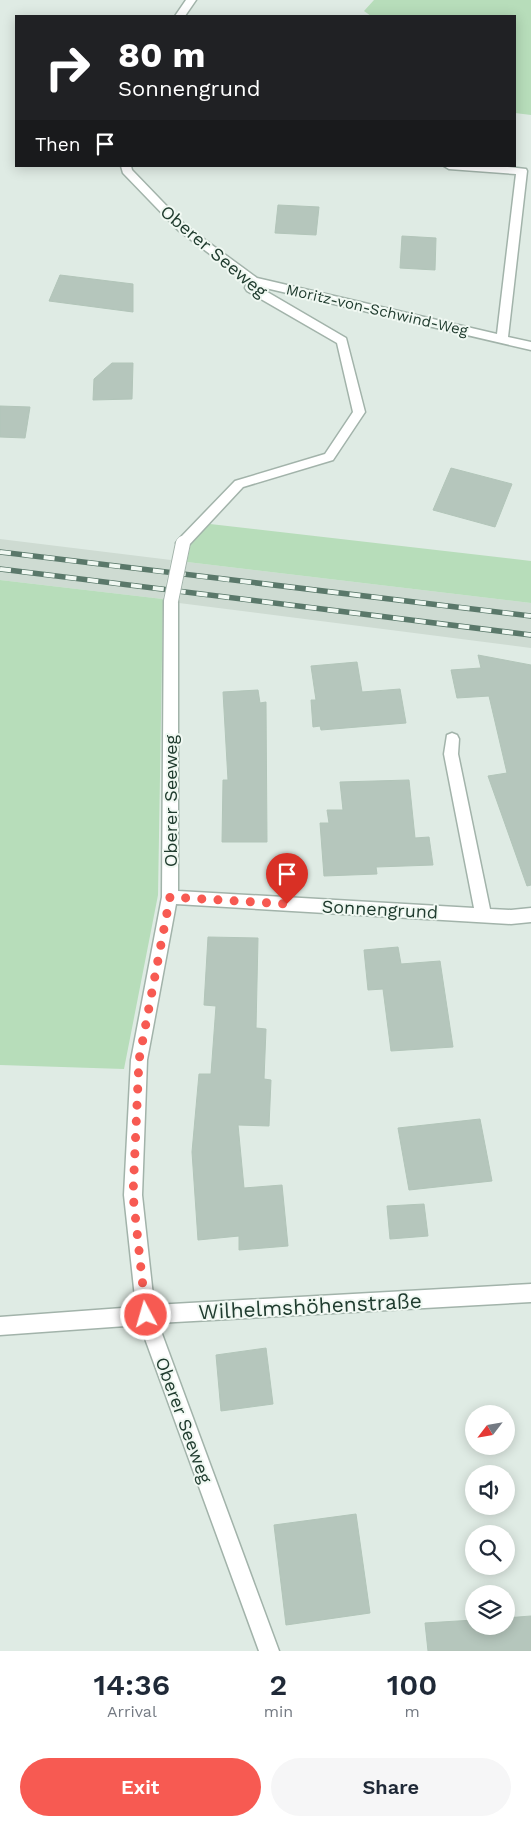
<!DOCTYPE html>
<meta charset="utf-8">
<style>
:root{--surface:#fff;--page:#f6f6f7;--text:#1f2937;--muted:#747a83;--accent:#f75a52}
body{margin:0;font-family:"Work Sans",sans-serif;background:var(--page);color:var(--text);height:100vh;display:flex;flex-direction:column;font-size:19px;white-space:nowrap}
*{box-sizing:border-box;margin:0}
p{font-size:16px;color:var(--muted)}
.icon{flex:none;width:28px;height:28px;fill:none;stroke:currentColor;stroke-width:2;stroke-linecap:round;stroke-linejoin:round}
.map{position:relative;height:1651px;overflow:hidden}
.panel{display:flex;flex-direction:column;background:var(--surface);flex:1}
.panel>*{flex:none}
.top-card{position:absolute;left:15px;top:15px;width:501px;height:152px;border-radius:0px;box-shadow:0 2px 12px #0003;background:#202124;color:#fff;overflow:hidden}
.needle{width:32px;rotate:239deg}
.buttons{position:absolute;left:465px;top:1405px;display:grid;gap:10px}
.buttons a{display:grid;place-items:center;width:50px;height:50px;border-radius:50%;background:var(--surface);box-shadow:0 2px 12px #0003;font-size:25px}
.pin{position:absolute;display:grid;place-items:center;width:42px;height:42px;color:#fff;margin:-51px -21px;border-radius:50% 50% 50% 0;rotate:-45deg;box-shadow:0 0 5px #0007}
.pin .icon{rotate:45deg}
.me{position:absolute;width:55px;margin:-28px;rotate:354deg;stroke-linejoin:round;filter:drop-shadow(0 0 4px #0008)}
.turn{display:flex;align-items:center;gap:18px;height:105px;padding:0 20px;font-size:22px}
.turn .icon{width:65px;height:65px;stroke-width:2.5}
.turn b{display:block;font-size:35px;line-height:42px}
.then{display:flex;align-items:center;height:48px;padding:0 20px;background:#0003;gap:10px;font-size:19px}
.eta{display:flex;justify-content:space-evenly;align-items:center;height:85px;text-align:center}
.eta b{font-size:30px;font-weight:600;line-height:35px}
.cta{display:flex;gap:10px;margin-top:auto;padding:10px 20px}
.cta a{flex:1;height:58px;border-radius:30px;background:var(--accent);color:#fff;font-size:20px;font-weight:600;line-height:58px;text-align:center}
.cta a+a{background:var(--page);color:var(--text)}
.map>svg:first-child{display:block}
</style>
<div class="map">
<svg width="531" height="1651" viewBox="0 0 531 1651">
<rect width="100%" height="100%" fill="#dfebe4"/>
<path fill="#cedbd2" d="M0,539L171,560L163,599L0,580Z
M187,562L531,603V648L179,603Z"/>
<path fill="#b7ddba" d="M374,0H531V115L515,113V16H371L364,11Z
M210,524L531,561V603L187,562L191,542Z
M0,580L163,599L158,895L124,1069L0,1065Z"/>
<path fill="#b5c6bc" stroke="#b2c5b9" d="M278,205L319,207L316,235L275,233Z
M402,236L436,238L435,270L400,268Z
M60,275L133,284V312L49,301Z
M112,363H133L132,399L93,400L94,379Z
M0,406L30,407L25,438L0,437Z
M451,468L512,484L495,527L433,510Z
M478,655L531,665V885L527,886L488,776L507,773L489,696L457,698L451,670L481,668Z
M357,662L362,692L400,689L406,723L321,730L320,726L313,727L311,700H316L311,666Z
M258,690L260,703L266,702L267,842H222L223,780H228L223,692Z
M409,780L415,838L429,837L433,865L376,867L377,874L324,876L320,823H329L327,810H343L340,782Z
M208,937L258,938L256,1028L266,1029L264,1079L271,1080L269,1126L238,1125L244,1188L282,1185L288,1246L239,1250V1236L198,1240L192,1152L199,1074H211L216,1006L204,1005Z
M398,947L401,964L440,961L453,1047L391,1051L383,989L368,990L364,950Z
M480,1119L492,1181L409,1190L398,1128Z
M424,1204L428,1236L390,1239L387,1206Z
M266,1348L273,1404L221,1411L216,1355Z
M356,1514L370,1613L286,1625L274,1525Z
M531,1616V1651H428L425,1623L474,1620V1626H506V1618Z"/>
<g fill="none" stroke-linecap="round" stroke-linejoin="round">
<g stroke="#a2b3aa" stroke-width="3">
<path id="minor" d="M186,0H196L185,16H175Z
M121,166H131L132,170L186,226L257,278L497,334L516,174L449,169L444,166H499L526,169L527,171L508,337L531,342V350L257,286L346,338L365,412L333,460L243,487L188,546H178L176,543L178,540L235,481L325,454L353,412L337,343L247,291L245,288L247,282L178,230L123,173Z
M171,596L176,597L178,601V891L474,908L444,754L447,735L452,733L457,735L459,739L458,754L490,909L511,910L531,908V922L511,924L176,904L147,1060L142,1195L154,1305L531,1284V1302L158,1323L279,1651H259L140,1325L0,1335V1317L136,1307L124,1195L131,1060L162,897L164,601L166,597Z"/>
</g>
<use href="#minor" fill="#fff" fill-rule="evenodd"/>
<g stroke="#5a786a" stroke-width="5.5">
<path id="rail" d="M0,552L531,616
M0,569L531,635"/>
</g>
<use href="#rail" stroke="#f0f8f2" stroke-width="4" stroke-dasharray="11" stroke-linecap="butt"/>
<g stroke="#a2b3aa" stroke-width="16" stroke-linecap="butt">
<path id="minor-bridge" d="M171,601L183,543"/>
</g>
<use href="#minor-bridge" stroke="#fff" stroke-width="14"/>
</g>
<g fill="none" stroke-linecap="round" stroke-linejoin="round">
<path stroke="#f75a52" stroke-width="9" stroke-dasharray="0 16.2" d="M146,1315L133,1195L139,1060L170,897L287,904"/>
</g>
<g text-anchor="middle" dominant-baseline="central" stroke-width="4" stroke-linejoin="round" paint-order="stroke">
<g font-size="15" fill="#203c2f" stroke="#f0f8f2">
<text transform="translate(377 310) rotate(13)">Moritz-von-Schwind-Weg</text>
</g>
<g font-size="18" fill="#203c2f" stroke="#f0f8f2">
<text transform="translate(214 251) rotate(40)">Oberer Seeweg</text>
<text transform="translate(170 801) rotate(-90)">Oberer Seeweg</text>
<text transform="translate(380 909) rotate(3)">Sonnengrund</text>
<text transform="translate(184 1420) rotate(70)">Oberer Seeweg</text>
</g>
<g font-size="21" fill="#203c2f" stroke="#f0f8f2">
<text transform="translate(310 1306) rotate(-3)">Wilhelmshöhenstraße</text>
</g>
</g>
</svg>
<div class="buttons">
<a><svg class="needle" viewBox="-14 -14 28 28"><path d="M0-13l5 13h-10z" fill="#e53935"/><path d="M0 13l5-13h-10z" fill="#747a83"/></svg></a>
<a><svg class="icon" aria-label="sound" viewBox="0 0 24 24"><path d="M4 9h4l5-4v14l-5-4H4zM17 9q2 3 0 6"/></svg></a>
<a><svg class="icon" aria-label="search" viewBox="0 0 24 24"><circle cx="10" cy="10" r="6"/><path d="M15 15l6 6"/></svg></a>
<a><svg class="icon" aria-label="layers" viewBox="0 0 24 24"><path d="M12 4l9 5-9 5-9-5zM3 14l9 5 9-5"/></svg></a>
</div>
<div class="pin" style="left:287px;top:904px;background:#d93025"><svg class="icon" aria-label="arrive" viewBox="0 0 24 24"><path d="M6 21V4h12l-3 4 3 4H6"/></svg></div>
<svg class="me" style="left:146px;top:1315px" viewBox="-20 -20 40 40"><circle r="17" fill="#f75a52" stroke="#fff" stroke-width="3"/><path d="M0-11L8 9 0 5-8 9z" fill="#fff"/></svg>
<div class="top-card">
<div class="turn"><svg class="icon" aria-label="right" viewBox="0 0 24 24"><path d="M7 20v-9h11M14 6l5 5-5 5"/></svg><div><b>80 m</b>Sonnengrund</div></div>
<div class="then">Then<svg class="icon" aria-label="arrive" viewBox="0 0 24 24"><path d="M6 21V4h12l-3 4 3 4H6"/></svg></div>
</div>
</div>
<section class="panel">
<div class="eta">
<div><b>14:36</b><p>Arrival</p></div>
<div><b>2</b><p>min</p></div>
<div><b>100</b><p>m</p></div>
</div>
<div class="cta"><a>Exit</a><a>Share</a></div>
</section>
